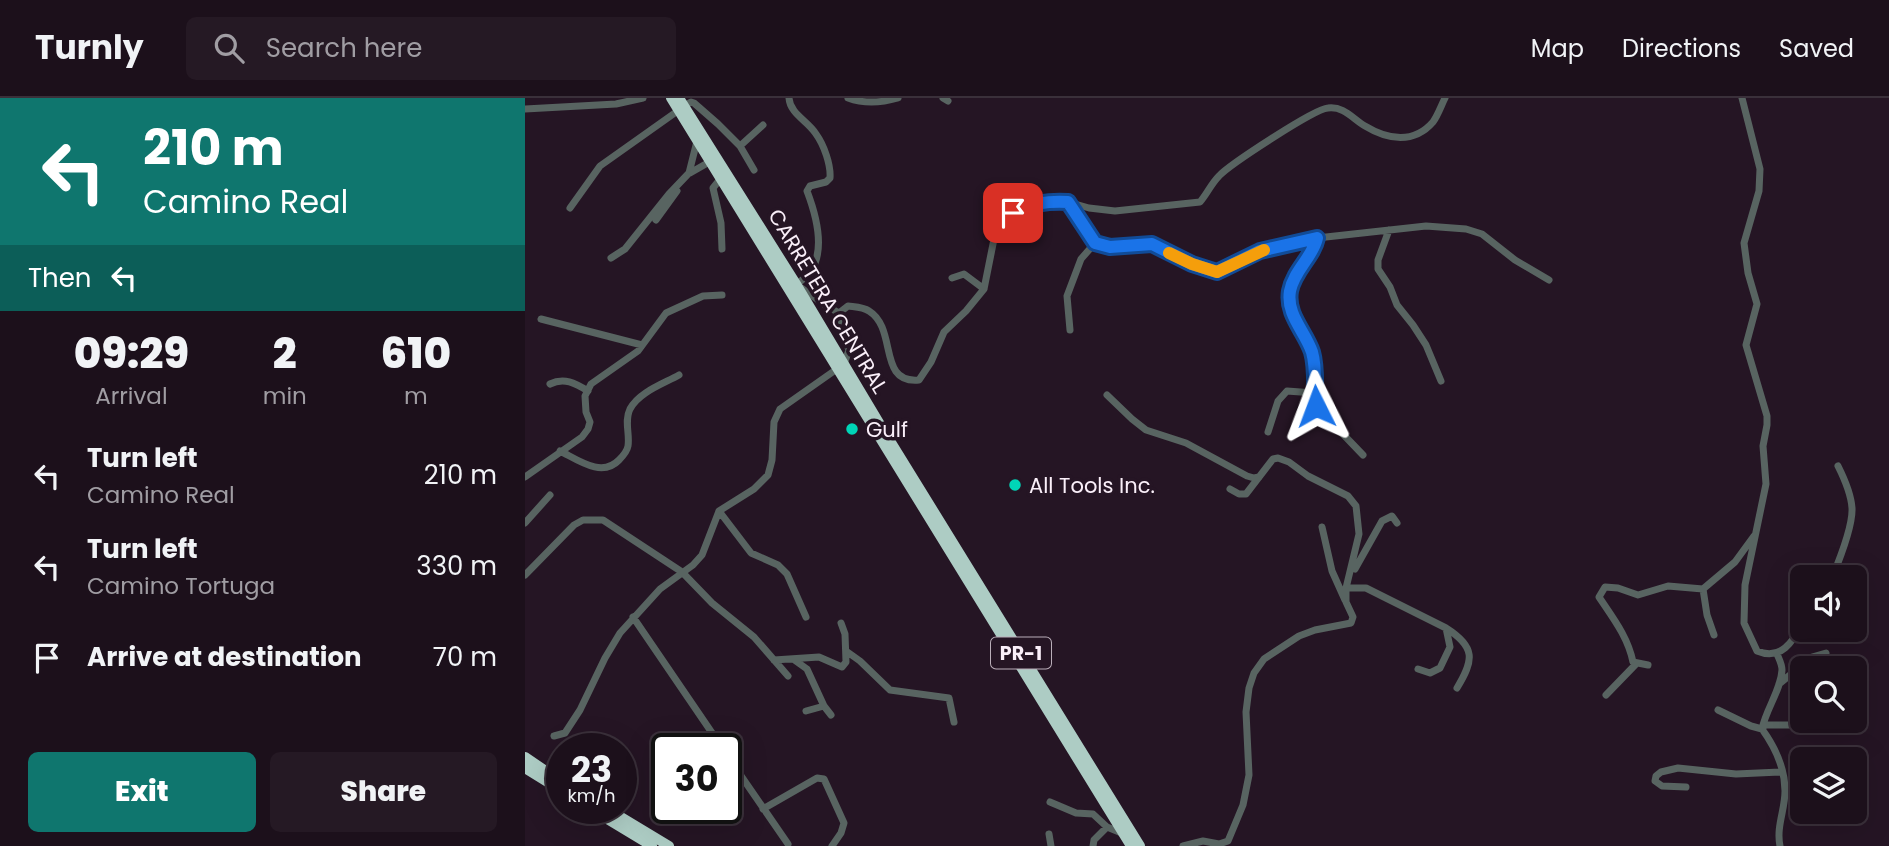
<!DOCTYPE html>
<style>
:root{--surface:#1c101b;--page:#251924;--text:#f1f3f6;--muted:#a09da3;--line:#3a303a;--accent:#0f766e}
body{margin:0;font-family:Poppins,sans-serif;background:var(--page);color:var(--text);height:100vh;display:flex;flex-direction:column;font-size:26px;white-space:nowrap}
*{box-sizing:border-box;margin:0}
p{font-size:23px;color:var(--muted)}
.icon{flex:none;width:38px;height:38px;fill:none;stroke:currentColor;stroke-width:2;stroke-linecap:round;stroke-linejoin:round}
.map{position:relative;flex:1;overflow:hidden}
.details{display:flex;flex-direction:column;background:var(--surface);width:525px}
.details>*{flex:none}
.top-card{background:#0f766e;color:#fff;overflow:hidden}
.tools{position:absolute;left:1265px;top:467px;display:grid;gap:14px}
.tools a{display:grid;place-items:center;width:77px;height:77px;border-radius:10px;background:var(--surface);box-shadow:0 7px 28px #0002,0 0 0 2px var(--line);font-size:35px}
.speed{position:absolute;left:21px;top:635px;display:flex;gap:14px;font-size:35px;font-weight:700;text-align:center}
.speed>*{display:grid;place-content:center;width:91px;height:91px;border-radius:50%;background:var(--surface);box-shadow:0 7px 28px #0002,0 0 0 2px var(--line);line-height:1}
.speed small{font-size:18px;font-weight:400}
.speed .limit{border:4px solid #111;border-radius:10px;background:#fff;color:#111}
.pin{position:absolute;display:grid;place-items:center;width:60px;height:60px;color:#fff;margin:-30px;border-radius:14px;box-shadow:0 4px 10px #0006}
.me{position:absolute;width:77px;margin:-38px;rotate:357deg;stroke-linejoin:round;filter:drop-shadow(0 0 5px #0008)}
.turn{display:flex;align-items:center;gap:24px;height:147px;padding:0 28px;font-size:32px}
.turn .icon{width:91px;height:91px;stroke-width:2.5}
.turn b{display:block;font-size:49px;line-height:60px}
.then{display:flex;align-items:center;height:66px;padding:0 28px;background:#0003;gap:14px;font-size:26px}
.eta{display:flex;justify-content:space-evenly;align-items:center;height:119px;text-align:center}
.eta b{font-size:42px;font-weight:800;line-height:49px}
.primary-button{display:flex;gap:14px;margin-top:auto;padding:14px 28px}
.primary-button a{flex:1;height:80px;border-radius:10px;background:var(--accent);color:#fff;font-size:28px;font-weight:800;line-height:80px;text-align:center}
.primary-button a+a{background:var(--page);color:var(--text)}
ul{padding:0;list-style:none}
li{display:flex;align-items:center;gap:21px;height:91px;padding:0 28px}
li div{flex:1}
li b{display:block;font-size:26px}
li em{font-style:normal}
header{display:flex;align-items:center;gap:42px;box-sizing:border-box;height:98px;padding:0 35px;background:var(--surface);border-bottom:2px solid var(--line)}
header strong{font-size:33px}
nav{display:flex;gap:38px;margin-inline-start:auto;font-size:24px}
.search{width:490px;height:63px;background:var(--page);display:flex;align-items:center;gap:18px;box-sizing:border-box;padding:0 24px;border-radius:10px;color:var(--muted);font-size:26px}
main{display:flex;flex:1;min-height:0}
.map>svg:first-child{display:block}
</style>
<header>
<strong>Turnly</strong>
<div class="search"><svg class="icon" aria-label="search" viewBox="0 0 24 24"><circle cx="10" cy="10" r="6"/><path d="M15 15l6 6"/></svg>Search here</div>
<nav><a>Map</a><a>Directions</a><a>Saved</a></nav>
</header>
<main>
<section class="details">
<div class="top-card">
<div class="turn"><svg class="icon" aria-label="left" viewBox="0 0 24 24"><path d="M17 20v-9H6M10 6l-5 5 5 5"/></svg><div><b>210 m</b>Camino Real</div></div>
<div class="then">Then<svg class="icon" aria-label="left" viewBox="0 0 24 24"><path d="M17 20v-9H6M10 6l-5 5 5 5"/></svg></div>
</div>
<div class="eta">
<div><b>09:29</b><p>Arrival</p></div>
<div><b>2</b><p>min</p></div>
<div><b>610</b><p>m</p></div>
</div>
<ul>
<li><svg class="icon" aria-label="left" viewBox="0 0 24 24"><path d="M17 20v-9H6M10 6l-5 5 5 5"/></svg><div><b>Turn left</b><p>Camino Real</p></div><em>210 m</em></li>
<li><svg class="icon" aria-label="left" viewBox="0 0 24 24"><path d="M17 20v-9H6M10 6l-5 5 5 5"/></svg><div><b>Turn left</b><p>Camino Tortuga</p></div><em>330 m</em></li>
<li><svg class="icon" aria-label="arrive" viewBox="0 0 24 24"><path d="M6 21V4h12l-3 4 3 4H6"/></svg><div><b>Arrive at destination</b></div><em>70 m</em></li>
</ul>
<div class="primary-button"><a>Exit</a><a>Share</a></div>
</section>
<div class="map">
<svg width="1364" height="748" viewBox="0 0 1364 748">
<rect width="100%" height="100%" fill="#251524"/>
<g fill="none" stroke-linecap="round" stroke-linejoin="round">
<path stroke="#586461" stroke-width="7" d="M264,0C265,16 283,23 291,36C299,47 306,67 305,80L301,84L285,88L282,93C293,122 305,168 271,186L300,207L314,215
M323,0C339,6 356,5 373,0
M418,0L423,3
M1217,0L1235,71L1234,93L1219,145L1223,175L1232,206L1221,247L1242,318V327L1238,348L1241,386L1220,487L1219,525L1232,553C1256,563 1268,544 1278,524
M159,8L166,4L169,5L193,26L215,48L229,72
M0,11L91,6L118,0
M215,48L238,27
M165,75L186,63
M196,80L188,90L196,125L197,151
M543,104L570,145L585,149L627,146L667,166L692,174L735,153L792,140L901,128L941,131L957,136L990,162L1024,182
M45,110L75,68L154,12
M131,122L152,93
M864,132L853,162V171L865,189L872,207L888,227L901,247L916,283
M792,140L790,149L769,179L764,203L767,215L787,255L791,308L838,357
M86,160L100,151L144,96L164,75L172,43
M427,180L439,176L459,191
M314,215L323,208C330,209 338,209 344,213C373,231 352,286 394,282L406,264L419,234L441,213L459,191L469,141L488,115L499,109L520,103L543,104L564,110L590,113L675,104C682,96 686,86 694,78C704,67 789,11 803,10C819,8 828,21 840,28C863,42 889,46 908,24C913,17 916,8 920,0
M16,221L117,247
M545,232L542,198L556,161L570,145
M25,286C39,279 50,285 63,293
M582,297L607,321L621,332L661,345L722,378L729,380L734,379
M743,334L753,303L762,293L789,295
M35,353C53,362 77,380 94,362C98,358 102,354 103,348C105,336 99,323 105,311C114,294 138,286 154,277
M0,379L57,339L63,331L65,324L61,314L60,298L66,286L113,253L141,215L178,198L197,197
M194,413L226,455L253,467L262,476L281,519
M0,425L25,397
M797,429L807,473L820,502
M830,471L857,423L867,418L872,425
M0,477L49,427L58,422H78L157,474L187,505L229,539L263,578
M1307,480C1314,463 1328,427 1327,410C1326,395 1319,380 1313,368
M821,490H841L921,530L925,549L915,570L905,575L893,571
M1178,491L1182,517L1189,537
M108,519L198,651
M921,530C951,549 949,562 932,590
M321,553L335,563L365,592L424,600L429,624
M1252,556C1254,561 1257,566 1257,572C1256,592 1241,611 1237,631C1250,649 1260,669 1260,693C1260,712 1251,729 1255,748
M268,561L282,571L299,608L306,617
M249,562L294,559L317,569L321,564L320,536L316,525
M1123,567L1108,564C1103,539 1088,520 1074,499L1080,489L1093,490L1113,497L1143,488L1178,491L1210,464L1229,438
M1254,586L1287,559L1301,555
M1081,597L1111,566
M1193,612L1226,628L1237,631L1240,627H1271
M281,613L299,608
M29,638L40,635L55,612L80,560L95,535L135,491L168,467L177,457L194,413L229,391L243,377L247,362L249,324L255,311L319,266L324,252L314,225V215
M201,656L263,746
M1161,689L1137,688L1130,683L1131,678L1136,674L1153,670L1211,676L1257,674
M525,704L551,715L568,716L582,729L599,736
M238,711L292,680L299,681L319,725L316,735L307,748
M524,736L526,748
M568,748L569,742L582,729
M658,748L678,743L694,746L703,743L718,707L724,677L721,614L724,590L729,575L739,561L774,538L790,532L826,525L828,519L821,504V490L834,436L831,408L823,398L783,378L764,364L753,360L748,361L721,396H714L705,391"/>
<path stroke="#adccc4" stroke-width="10" d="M146,0L606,748
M154,0L271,186L359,333L615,748
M0,659L37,684
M0,670L37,693
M64,710L127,748
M81,710L144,748"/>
</g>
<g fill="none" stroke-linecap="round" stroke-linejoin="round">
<g stroke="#114b97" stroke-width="18">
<path id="route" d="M488,115C506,105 523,103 543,104L570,145L585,149L627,146L667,166L692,174L735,153L792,140C788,159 769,172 765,193C761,217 780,233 787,254C792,271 789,291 791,308"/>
</g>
<use href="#route" stroke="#1a73e8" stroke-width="12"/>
<path stroke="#f59e0b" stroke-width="12" d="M644,155L667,166L692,174L739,152"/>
</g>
<g fill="#00d5b7" stroke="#251524" stroke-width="2.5">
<circle cx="327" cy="331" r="7"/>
<circle cx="490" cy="387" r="7"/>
</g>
<g text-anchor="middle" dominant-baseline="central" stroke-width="7" stroke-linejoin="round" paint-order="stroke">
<rect fill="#251524" stroke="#baaeb9" stroke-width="2" x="466" y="539.5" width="60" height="31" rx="5"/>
<g font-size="19" font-weight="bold" fill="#faeff9">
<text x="496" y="555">PR-1</text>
</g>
<g font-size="21" fill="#faeff9" stroke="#251524">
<text transform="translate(303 203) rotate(59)">CARRETERA CENTRAL</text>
</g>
<g font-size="21" fill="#faeff9" stroke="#251524" text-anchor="start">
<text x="341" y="331">Gulf</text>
<text x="504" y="387">All Tools Inc.</text>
</g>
</g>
</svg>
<div class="tools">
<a><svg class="icon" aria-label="sound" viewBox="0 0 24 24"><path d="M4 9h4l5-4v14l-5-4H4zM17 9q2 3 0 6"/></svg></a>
<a><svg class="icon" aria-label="search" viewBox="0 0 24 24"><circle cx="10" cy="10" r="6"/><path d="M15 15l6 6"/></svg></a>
<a><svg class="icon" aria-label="layers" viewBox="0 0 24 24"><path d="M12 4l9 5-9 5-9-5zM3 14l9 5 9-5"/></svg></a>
</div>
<div class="speed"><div>23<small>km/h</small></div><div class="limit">30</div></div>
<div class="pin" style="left:488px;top:115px;background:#d93025"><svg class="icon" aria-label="arrive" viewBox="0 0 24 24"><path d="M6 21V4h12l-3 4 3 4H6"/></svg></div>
<svg class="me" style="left:791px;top:308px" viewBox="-20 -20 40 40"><path d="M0-17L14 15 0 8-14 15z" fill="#1a73e8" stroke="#fff" stroke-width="4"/></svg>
</div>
</main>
